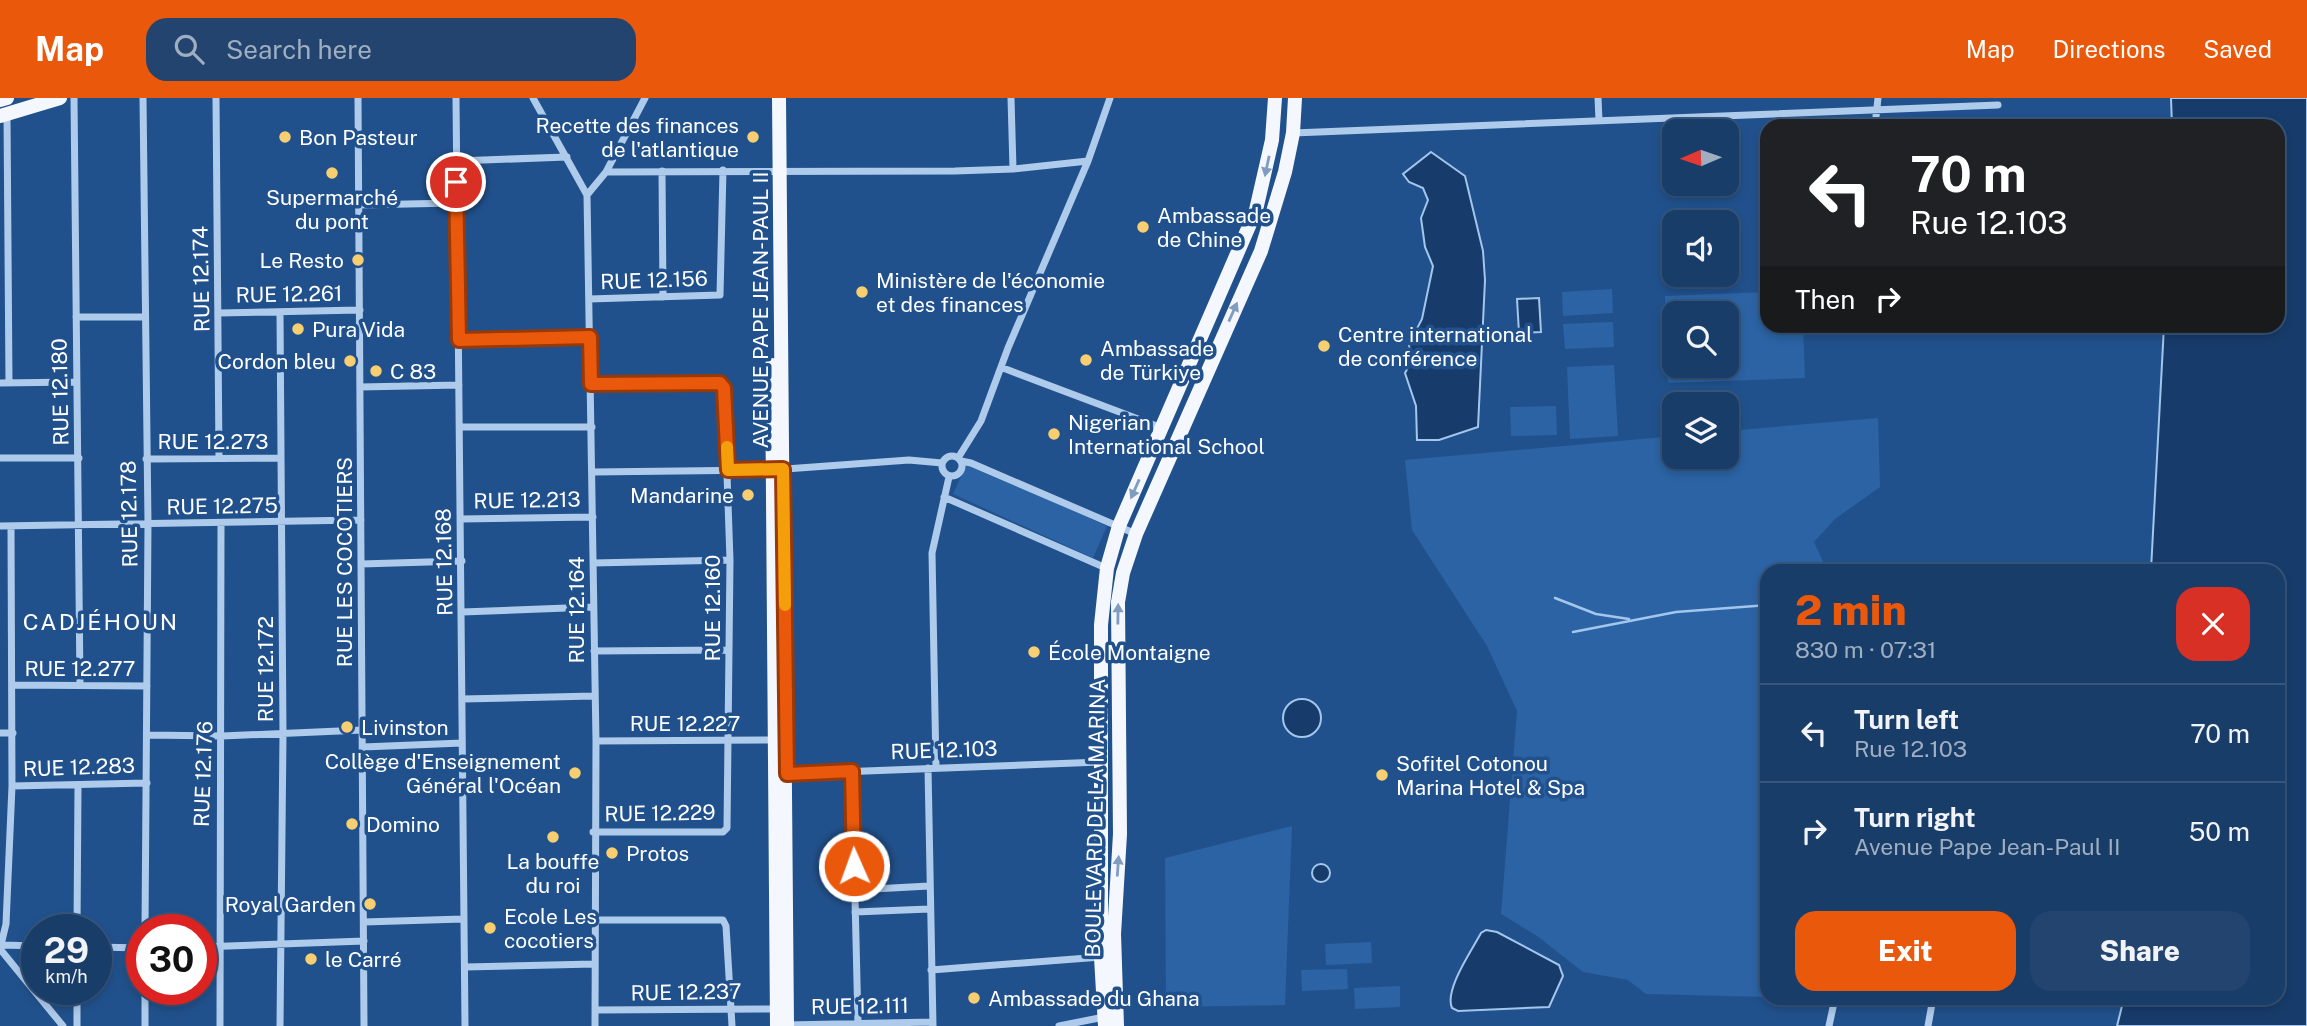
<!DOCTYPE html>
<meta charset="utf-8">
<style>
:root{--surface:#193d69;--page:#22446f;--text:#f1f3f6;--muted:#9faec0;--line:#37567d;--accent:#ea580c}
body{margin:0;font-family:"Public Sans",sans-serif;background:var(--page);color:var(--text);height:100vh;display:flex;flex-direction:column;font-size:26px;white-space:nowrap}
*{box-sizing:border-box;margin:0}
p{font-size:23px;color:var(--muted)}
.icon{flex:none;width:38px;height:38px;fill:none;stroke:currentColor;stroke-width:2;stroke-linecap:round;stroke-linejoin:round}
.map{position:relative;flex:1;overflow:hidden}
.side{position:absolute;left:1760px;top:466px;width:525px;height:441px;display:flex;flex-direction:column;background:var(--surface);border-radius:21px;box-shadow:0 4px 10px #0003,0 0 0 2px var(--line)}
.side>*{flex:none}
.banner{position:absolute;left:1760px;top:21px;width:525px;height:214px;border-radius:21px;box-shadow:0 4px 10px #0003,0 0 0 2px var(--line);background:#202124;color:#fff;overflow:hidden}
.needle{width:46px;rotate:268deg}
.tools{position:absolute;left:1662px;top:21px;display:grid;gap:14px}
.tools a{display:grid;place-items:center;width:77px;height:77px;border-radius:14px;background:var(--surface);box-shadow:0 4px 10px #0003,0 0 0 2px var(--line);font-size:35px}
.speed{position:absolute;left:21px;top:816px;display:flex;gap:14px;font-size:35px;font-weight:700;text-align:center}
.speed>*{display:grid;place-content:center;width:91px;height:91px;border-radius:50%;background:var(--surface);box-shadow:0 4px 10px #0003,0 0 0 2px var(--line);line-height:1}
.speed small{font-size:18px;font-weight:400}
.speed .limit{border:10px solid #d22;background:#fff;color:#111}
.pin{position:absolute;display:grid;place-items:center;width:60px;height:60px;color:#fff;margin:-30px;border:4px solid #fff;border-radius:50%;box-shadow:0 2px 7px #0007}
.me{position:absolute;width:77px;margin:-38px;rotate:358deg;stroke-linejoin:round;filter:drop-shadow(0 0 5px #0008)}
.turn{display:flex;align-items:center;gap:24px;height:147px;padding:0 35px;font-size:32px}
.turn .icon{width:91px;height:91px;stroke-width:2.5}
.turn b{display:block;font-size:49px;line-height:60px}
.then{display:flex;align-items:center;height:66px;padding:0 35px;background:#0003;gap:14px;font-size:26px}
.round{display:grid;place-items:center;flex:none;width:74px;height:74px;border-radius:21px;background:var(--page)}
.head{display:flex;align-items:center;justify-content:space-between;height:119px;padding:0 35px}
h1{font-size:42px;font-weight:800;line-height:52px;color:var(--accent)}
.primary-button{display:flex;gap:14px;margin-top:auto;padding:14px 35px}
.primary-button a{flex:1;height:80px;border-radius:21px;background:var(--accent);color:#fff;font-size:28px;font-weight:800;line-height:80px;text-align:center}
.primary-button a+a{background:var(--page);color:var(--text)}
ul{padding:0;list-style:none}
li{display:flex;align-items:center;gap:21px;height:98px;padding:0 35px;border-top:2px solid var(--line)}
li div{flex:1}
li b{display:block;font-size:26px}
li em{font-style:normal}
header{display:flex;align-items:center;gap:42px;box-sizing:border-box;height:98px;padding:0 35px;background:var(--accent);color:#fff}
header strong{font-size:33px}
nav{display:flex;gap:38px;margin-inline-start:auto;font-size:24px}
.search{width:490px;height:63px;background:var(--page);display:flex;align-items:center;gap:18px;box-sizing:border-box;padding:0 24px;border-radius:21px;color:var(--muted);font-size:26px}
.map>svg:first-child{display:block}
</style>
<header>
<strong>Map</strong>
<div class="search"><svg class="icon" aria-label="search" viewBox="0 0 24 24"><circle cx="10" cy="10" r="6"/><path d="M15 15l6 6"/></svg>Search here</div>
<nav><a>Map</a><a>Directions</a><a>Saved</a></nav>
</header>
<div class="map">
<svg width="2307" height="928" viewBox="0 0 2307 928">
<rect width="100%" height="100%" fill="#21518c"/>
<path fill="#2b63a4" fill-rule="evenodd" d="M1612,191L1613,215L1563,218L1562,194Z
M1767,194L1768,228H1803L1805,280L1668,285L1665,198ZM1675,215H1727V268H1675Z
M1613,224L1614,249L1565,251L1563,226Z
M1614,267L1618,338L1570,341L1567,269Z
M1556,308L1557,337L1511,338L1510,309Z
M1878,320L1880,389L1835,421L1814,444L1827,472H1768L1767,899L1646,896L1628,882L1583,874L1537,838L1501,816L1517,613L1487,548L1412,432L1405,362L1675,338V359H1727V333Z
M967,365L1107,428L1093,460L953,396Z
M1292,728L1285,907L1166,909L1165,760Z
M1371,844L1372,865L1326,867L1325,846Z
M1347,871L1348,891L1302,893L1301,872Z
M1400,888V909L1355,911L1354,890Z"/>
<path fill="#173c6b" stroke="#a3c6ec" stroke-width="2" d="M2171,0H2307V928H2117L2124,900H2278V472H2151L2164,228H2278V28H2172Z
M1431,54L1465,78L1483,153L1485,182L1478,329L1439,342H1417L1416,308L1405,275L1411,264L1409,246L1422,221L1433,168L1425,149L1421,120L1428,102L1423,90L1409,84L1403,76Z
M1539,200L1541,234L1519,235L1517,201Z
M1283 620a19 19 0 1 1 38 0a19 19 0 1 1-38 0Z
M1312 775a9 9 0 1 1 18 0a9 9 0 1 1-18 0Z
M1486,832L1497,834L1559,867L1563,878L1549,909L1458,913L1452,910C1444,892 1472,852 1481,835Z"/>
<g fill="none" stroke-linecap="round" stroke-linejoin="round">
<path stroke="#a3c6ec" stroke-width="2.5" d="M1555,500L1596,516L1629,521
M1573,534L1676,514L1768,507"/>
<path stroke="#afcbeb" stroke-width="7" d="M74,0L80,587
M143,0L148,426L145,831
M216,0L219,360
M358,0L364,928
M456,0L465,928
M533,0L587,97L596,643L595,928
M1011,0L1013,71
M1598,0L1599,22
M7,16L9,285
M1875,28L1878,0
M1293,35L1998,7
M456,63L567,59
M662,73L663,199
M606,74L955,73L1013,71L1088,63L1110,0
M587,97L606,74L645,0
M359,107L456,105
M589,201L720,197L723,72
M280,214L283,636L280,928
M219,215L360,212
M76,219H145
M459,242L590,239
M1003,270L1162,330
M0,285L76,284
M591,286L714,284L724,290L730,462L727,730L723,734H593
M360,289L459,287
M460,329H592
M942 368a10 10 0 1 1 20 0a10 10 0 1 1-20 0Z
M0,360H79
M958,360L981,323L1008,250L1088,63
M146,361L280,360
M961,363L971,365L1136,436
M593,374L772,372L909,362L942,365
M944,399L1106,470
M461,421L593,419
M0,428L361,422
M593,465L730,462
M361,466L462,463
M462,514L593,509
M594,553L729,552
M12,587L147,588
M462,601L594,598
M0,635H13
M147,637L222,638L362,632
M596,643L775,642
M363,649L462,645
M928,670L933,928
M936,670L932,455L949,379
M852,673L858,926
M787,676L1101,664
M12,688L147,685
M855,792L929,788
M855,814L929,811
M594,822H723L726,828L732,928
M364,824L463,821
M77,831L78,688
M3,847L37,848
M96,849L142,850
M201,849L364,843
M0,851L6,826L12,688L11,428
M0,851L63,928
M465,869L594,866
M931,872L1101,859
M595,912L776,911
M787,927L933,924
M77,928V891
M145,928V891
M220,928L221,426
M1059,928L1104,919
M1829,928L1835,900
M1928,928L1933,900"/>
<path stroke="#f4f8fe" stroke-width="14" d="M779,0L787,928
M0,2L7,0
M0,18L60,0
M772,267L777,928
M1105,928L1101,859V527L1107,470L1119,428L1256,112L1272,42L1275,0
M1117,928L1114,836L1120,736L1118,504L1123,475L1136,436L1261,153L1285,74L1293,35L1295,0"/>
</g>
<defs><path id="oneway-solid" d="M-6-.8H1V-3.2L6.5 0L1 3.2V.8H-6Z" transform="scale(1.75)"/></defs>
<g fill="#809cbf">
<use href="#oneway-solid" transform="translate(1267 68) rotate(102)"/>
<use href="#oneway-solid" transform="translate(1233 214) rotate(-66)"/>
<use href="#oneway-solid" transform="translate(1135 391) rotate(114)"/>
<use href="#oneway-solid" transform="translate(1118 516) rotate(-89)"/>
<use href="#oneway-solid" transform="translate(1118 768) rotate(-86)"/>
</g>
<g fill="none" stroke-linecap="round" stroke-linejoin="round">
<g stroke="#983908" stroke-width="18">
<path id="route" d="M456,84L459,242L590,239L591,286L720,285L724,290L728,372L783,371L787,676L852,673L854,768"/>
</g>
<use href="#route" stroke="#ea580c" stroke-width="12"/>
<path stroke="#f59e0b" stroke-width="12" d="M727,349L728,372L783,371L785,507"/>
</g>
<g fill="#f7cf71" stroke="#21518c" stroke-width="2.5">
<circle cx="285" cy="39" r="7"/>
<circle cx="753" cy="39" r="7"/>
<circle cx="332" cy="75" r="7"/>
<circle cx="1143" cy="129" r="7"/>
<circle cx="358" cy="162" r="7"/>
<circle cx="862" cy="194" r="7"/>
<circle cx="298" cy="231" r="7"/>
<circle cx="1324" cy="248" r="7"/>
<circle cx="1086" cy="262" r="7"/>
<circle cx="350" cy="263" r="7"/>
<circle cx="376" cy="273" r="7"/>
<circle cx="1054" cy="336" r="7"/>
<circle cx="748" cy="397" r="7"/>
<circle cx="1034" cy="554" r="7"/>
<circle cx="347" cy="629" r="7"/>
<circle cx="575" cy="675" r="7"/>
<circle cx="1382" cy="677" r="7"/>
<circle cx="352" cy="726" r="7"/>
<circle cx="553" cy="739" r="7"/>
<circle cx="612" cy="755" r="7"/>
<circle cx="370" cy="806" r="7"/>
<circle cx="490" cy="830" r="7"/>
<circle cx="311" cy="861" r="7"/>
<circle cx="974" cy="900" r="7"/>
</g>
<g text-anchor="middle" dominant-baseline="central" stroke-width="7" stroke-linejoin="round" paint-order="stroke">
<g font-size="21" fill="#fff" stroke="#21518c" text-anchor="start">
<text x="739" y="27" text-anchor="end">Recette des finances<tspan x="739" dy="24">de l'atlantique</tspan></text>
<text x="299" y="39">Bon Pasteur</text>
<text x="332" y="99" text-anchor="middle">Supermarché<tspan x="332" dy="24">du pont</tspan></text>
<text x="1157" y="117">Ambassade<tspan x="1157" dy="24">de Chine</tspan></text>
<text x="344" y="162" text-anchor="end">Le Resto</text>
<text x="876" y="182">Ministère de l'économie<tspan x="876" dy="24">et des finances</tspan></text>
<text x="312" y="231">Pura Vida</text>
<text x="1338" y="236">Centre international<tspan x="1338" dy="24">de conférence</tspan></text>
<text x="1100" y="250">Ambassade<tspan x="1100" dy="24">de Türkiye</tspan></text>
<text x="336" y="263" text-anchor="end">Cordon bleu</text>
<text x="390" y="273">C 83</text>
<text x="1068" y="324">Nigerian<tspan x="1068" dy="24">International School</tspan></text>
<text x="734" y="397" text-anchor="end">Mandarine</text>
<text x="1048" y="554">École Montaigne</text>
<text x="361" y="629">Livinston</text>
<text x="561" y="663" text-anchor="end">Collège d'Enseignement<tspan x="561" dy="24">Général l'Océan</tspan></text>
<text x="1396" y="665">Sofitel Cotonou<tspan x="1396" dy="24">Marina Hotel &amp; Spa</tspan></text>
<text x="366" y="726">Domino</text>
<text x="626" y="755">Protos</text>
<text x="553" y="763" text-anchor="middle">La bouffe<tspan x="553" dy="24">du roi</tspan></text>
<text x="356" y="806" text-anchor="end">Royal Garden</text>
<text x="504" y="818">Ecole Les<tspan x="504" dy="24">cocotiers</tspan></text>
<text x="325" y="861">le Carré</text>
<text x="988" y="900">Ambassade du Ghana</text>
</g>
<g font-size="21" fill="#fff" stroke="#21518c">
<text transform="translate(201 181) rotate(-91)">RUE 12.174</text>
<text transform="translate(654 182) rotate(-2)">RUE 12.156</text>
<text transform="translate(289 196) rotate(-1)">RUE 12.261</text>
<text transform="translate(760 212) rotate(-90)">AVENUE PAPE JEAN-PAUL II</text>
<text transform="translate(60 294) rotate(-91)">RUE 12.180</text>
<text x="213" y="343">RUE 12.273</text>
<text transform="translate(527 402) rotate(-1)">RUE 12.213</text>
<text transform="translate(222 408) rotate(-1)">RUE 12.275</text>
<text transform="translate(129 416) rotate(-91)">RUE 12.178</text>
<text transform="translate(344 464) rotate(-90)">RUE LES COCOTIERS</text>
<text transform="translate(444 464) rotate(-91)">RUE 12.168</text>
<text transform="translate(712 510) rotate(-90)">RUE 12.160</text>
<text transform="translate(576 512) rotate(-90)">RUE 12.164</text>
<text x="80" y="570">RUE 12.277</text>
<text transform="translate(265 571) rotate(-90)">RUE 12.172</text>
<text x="685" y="625">RUE 12.227</text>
<text transform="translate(944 652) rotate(-2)">RUE 12.103</text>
<text transform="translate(79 669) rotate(-2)">RUE 12.283</text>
<text transform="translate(203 676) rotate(-88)">RUE 12.176</text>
<text transform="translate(660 715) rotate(-1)">RUE 12.229</text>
<text transform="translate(1095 720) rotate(-89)">BOULEVARD DE LA MARINA</text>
<text transform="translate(686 894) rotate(-1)">RUE 12.237</text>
<text transform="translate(860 908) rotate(-1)">RUE 12.111</text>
</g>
<g font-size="23" letter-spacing="2" fill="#fff" stroke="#21518c">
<text x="101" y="523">CADJÉHOUN</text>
</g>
</g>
</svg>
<div class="tools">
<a><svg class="needle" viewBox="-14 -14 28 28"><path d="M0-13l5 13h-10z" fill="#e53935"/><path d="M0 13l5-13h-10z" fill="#9faec0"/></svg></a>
<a><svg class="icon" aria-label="sound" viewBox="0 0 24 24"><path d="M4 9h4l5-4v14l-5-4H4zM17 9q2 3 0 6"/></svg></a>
<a><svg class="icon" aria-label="search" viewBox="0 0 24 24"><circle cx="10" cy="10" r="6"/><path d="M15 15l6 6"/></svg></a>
<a><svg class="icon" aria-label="layers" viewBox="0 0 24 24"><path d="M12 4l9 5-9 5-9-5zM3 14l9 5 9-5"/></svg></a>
</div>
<div class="speed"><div>29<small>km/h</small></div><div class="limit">30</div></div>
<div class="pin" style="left:456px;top:84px;background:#d93025"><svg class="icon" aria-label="arrive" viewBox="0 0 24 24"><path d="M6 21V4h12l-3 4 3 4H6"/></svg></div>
<svg class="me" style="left:854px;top:768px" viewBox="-20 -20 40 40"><circle r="17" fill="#ea580c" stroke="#fff" stroke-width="3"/><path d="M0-11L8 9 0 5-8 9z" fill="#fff"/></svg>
<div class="banner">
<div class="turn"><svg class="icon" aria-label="left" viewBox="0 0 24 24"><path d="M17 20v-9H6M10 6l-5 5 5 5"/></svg><div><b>70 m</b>Rue 12.103</div></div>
<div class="then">Then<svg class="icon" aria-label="right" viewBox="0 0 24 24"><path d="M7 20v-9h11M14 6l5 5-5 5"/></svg></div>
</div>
<section class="side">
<div class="head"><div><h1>2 min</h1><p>830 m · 07:31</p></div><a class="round" style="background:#d93025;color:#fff"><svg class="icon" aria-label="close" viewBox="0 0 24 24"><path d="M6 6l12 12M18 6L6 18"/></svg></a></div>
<ul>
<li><svg class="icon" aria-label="left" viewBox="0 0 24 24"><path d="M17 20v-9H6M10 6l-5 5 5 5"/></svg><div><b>Turn left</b><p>Rue 12.103</p></div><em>70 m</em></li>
<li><svg class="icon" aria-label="right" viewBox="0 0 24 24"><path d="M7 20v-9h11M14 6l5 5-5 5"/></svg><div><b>Turn right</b><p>Avenue Pape Jean-Paul II</p></div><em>50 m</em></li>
</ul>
<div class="primary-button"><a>Exit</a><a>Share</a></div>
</section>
</div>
